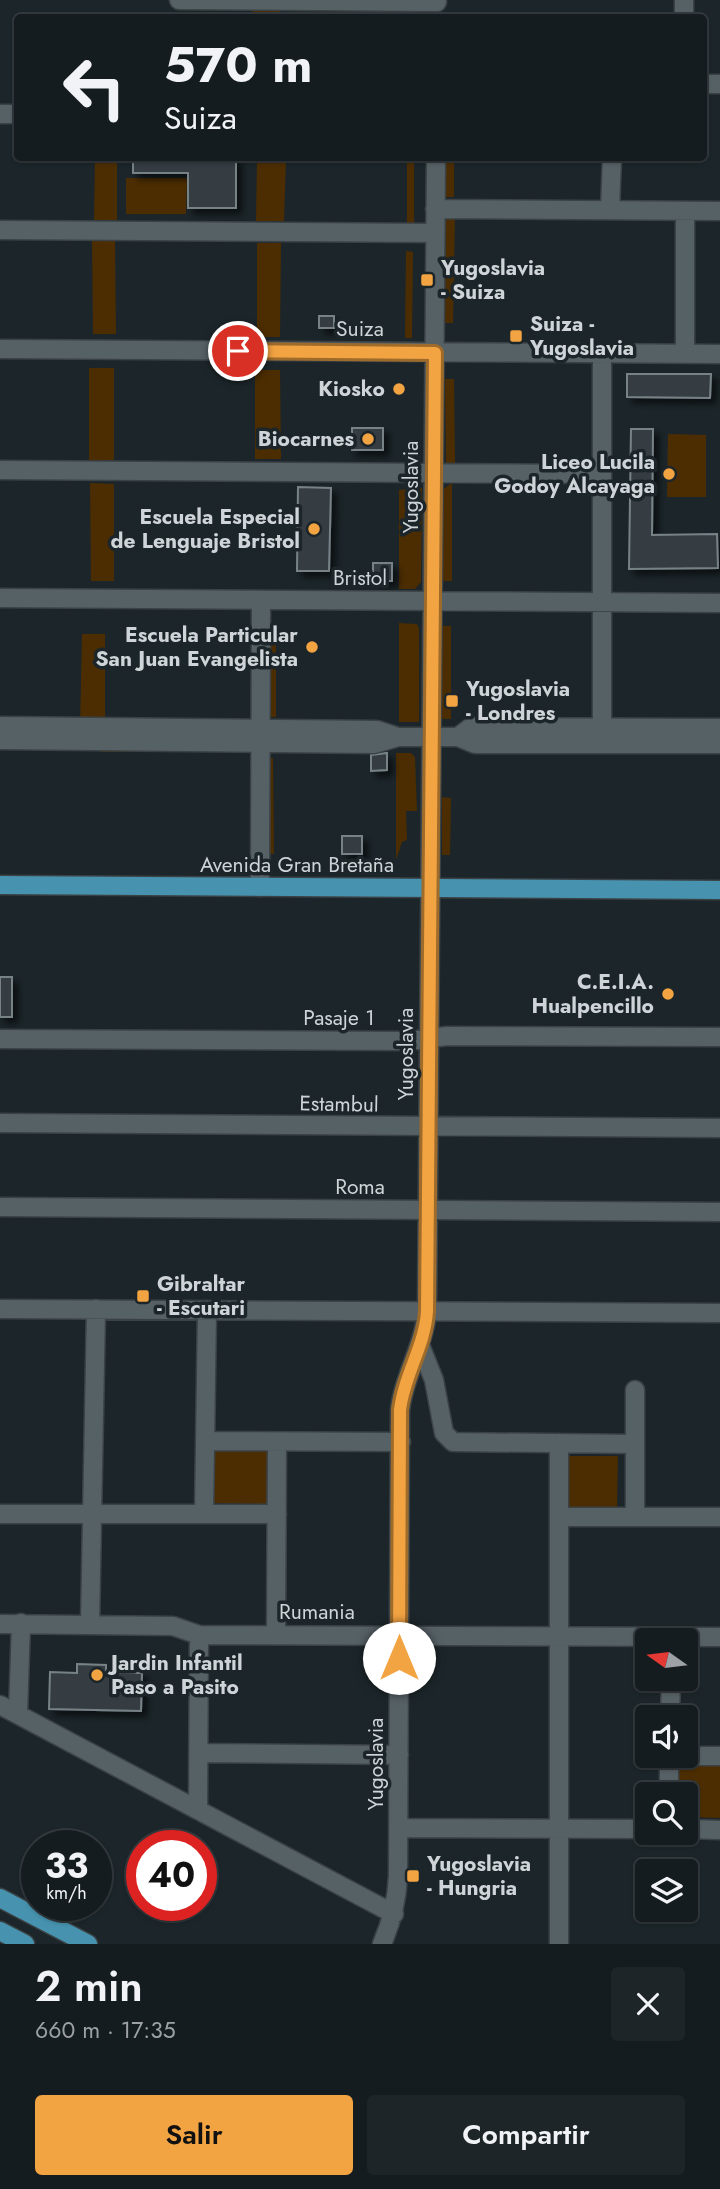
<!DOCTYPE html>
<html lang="es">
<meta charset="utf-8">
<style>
:root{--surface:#151c20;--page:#1e2529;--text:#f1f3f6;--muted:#9da1a5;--line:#343a3e;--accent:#f3a442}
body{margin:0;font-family:Jost,sans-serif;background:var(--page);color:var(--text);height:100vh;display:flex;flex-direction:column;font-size:26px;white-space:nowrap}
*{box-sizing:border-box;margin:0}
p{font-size:23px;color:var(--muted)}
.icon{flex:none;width:38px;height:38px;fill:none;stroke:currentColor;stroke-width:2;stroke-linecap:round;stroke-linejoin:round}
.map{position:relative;height:1944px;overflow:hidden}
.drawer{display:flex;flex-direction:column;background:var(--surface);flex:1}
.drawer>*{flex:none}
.guide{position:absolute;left:14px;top:14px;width:693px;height:147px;border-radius:7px;box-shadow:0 2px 5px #0004,0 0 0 2px var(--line);background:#151c20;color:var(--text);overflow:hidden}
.needle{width:46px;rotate:284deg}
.tools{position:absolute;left:635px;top:1628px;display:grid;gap:14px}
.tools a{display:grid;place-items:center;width:63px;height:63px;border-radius:7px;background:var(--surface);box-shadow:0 2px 5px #0004,0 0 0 2px var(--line);font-size:35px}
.speed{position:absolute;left:21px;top:1830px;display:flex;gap:14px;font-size:35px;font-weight:700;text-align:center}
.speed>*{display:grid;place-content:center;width:91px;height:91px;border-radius:50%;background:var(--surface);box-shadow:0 2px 5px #0004,0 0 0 2px var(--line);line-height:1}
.speed small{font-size:18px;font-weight:400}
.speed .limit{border:10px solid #d22;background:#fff;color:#111}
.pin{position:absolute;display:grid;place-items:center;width:60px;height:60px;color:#fff;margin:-30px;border:4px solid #fff;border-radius:50%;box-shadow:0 2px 7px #0007}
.me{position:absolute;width:77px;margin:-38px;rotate:0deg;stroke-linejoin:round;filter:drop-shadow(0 0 5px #0008)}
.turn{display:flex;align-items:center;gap:24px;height:147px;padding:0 35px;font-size:32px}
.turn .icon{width:91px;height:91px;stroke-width:2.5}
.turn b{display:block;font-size:49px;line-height:60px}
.round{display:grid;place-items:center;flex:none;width:74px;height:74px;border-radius:7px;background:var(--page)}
.headline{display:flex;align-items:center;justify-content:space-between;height:119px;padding:0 35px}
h1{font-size:42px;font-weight:600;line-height:52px}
.cta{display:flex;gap:14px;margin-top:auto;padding:14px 35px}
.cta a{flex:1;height:80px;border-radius:7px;background:var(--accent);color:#111;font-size:28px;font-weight:600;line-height:80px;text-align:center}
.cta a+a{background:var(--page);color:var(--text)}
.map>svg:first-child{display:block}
</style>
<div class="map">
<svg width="720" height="1944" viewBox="0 0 720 1944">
<defs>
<filter id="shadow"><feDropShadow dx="5.5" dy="5.5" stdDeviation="3.5" flood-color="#0009"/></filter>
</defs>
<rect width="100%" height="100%" fill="#1c262a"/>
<path fill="#4c2d01" d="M252,7H280V17H252Z
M95,158H117V220H94Z
M257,158H286L284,221H256Z
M407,158H414V228H407Z
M446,158H454V197H446Z
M126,178H187L186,214H126Z
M446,215H455L453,323H445Z
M92,241H115L116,334H93Z
M257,243H281L280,337H257Z
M406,251L413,252L412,338H405Z
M89,368H114V460L89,461Z
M255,370H280L281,459H255Z
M445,379H454L455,463H446Z
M668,434L706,435V497H667Z
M90,483L114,484V581H91Z
M452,483V581H442V490Z
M422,488L421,582L415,589H399V490Z
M252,622H276V717H252Z
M399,623L417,624L419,629V722H399Z
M442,626H451V719H442Z
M82,634H105V728L80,727Z
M98,747L240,751L102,752L98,750Z
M396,753H411L415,757L417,811H406L407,840L402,842L396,860Z
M250,758H273L274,854L251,853Z
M442,797L451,798L450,855H442Z
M210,1446L273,1448L272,1504L209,1503Z
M565,1456H618L617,1508L564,1507Z
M670,1761L720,1762V1818L686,1817V1794H670Z"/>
<path fill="#343e43" stroke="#778287" stroke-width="2" filter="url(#shadow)" d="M133,158H236V208H188V173H133Z
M319,316H334V328H319Z
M627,374H711L710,398L627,397Z
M352,428H383V450H352Z
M631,429H653L652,535L717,534L718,568L629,569Z
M298,487L331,488L329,571H297Z
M373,563H392V581H373Z
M387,753V770L371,771V755Z
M342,836H362V854H342Z
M0,977H12V1017H0Z
M77,1664L106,1665V1672L142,1673L141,1711L49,1709L50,1672L77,1673Z"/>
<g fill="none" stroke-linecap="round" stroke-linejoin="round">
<g stroke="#3b4246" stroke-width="21">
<path id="minor" d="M179,0L437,2
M684,18V0
M704,84H720
M0,114H18
M435,209L720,211
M610,210L612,158
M0,230L435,233
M0,349L720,354
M685,354V211
M0,470L602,474
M0,598L720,603
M0,726L377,730L398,737
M458,737L471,727L720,728
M0,740L374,744L398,737H458L475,744H720
M602,744V354
M260,887L261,600
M0,1039L408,1041L447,1036L720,1037
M0,1123L720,1128
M0,1207L720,1212
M0,1309L720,1313
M420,1345L434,1380L444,1433L453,1442L635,1444
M635,1390V1517
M205,1441L401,1442
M0,1514H277
M204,1514L207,1310
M559,1517H720
M0,1624L173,1626L199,1635L720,1637
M90,1625L96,1309
M276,1635L277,1442
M0,1705L394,1914
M18,1714L21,1623
M670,1717L671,1678
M199,1753L399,1755
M669,1756H720
M669,1794V1755
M198,1810L199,1635
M398,1828L648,1829
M686,1829L720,1830
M382,1944C392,1921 397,1901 398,1876L400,1410C404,1375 424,1346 427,1311L436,158
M559,1944V1443"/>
</g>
<g stroke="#3b4246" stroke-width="21">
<path id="major" d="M0,885L720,890
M0,1898L88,1944
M0,1931L25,1944"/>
</g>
<use href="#minor" stroke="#566166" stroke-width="18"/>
<use href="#major" stroke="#4793af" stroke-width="18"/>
</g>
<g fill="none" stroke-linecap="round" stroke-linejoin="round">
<g stroke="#9e6b2b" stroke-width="18">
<path id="route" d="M238,351L435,353L427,1311C425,1346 404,1375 400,1410L399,1658"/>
</g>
<use href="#route" stroke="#f3a442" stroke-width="12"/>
</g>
<g fill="#f3a442" stroke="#1c262a" stroke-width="2.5">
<rect x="420" y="273" width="14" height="14" rx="3.5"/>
<rect x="509" y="329" width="14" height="14" rx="3.5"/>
<circle cx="399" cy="389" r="7"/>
<circle cx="368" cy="439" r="7"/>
<circle cx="669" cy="474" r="7"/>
<circle cx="314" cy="529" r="7"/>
<circle cx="312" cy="647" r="7"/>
<rect x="445" y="694" width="14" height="14" rx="3.5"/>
<circle cx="668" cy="994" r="7"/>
<rect x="136" y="1289" width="14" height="14" rx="3.5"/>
<circle cx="97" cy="1675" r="7"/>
<rect x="406" y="1869" width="14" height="14" rx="3.5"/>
</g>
<g text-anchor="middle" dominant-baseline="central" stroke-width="7" stroke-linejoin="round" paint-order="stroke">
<g font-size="21" font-weight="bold" fill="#ced4d7" stroke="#1c262a" text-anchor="start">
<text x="441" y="268">Yugoslavia<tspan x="441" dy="24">- Suiza</tspan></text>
<text x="530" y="324">Suiza -<tspan x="530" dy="24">Yugoslavia</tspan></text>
<text x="385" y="389" text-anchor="end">Kiosko</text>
<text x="354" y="439" text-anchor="end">Biocarnes</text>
<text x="655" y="462" text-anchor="end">Liceo Lucila<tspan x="655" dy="24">Godoy Alcayaga</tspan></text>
<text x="300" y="517" text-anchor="end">Escuela Especial<tspan x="300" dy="24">de Lenguaje Bristol</tspan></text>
<text x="298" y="635" text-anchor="end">Escuela Particular<tspan x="298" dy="24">San Juan Evangelista</tspan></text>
<text x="466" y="689">Yugoslavia<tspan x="466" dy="24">- Londres</tspan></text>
<text x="654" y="982" text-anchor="end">C.E.I.A.<tspan x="654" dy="24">Hualpencillo</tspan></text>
<text x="157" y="1284">Gibraltar<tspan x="157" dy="24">- Escutari</tspan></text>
<text x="111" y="1663">Jardin Infantil<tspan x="111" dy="24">Paso a Pasito</tspan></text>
<text x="427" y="1864">Yugoslavia<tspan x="427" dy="24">- Hungria</tspan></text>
</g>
<g font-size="21" fill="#ced4d7" stroke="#1c262a">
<text x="360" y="329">Suiza</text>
<text transform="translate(411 487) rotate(-90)">Yugoslavia</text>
<text x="360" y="578">Bristol</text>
<text x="297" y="865">Avenida Gran Bretaña</text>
<text x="339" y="1018">Pasaje 1</text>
<text transform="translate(406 1054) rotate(-90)">Yugoslavia</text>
<text transform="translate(339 1104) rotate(1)">Estambul</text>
<text x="360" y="1187">Roma</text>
<text x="317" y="1612">Rumania</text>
<text transform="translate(376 1764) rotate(-90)">Yugoslavia</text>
</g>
</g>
</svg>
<div class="tools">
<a><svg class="needle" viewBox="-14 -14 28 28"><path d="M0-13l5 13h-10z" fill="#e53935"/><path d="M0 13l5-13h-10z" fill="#9da1a5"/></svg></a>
<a><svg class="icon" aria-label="sound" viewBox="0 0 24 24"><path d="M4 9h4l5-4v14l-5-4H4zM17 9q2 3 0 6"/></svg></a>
<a><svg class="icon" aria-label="search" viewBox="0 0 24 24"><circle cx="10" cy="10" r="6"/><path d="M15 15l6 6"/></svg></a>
<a><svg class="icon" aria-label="layers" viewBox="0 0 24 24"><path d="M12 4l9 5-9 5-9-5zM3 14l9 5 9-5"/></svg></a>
</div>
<div class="speed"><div>33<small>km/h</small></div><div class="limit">40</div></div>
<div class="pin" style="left:238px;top:351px;background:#d93025"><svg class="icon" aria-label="arrive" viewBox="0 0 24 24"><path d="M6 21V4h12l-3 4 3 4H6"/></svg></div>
<svg class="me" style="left:399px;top:1658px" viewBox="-20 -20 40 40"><circle r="19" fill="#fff"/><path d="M0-13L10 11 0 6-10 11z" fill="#f3a442"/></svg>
<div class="guide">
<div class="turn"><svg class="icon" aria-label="left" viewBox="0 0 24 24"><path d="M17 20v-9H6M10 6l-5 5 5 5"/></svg><div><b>570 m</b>Suiza</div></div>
</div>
</div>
<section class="drawer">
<div class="headline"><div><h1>2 min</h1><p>660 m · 17:35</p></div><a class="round"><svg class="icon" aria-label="close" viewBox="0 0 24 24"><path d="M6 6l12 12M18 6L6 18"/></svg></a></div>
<div class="cta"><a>Salir</a><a>Compartir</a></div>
</section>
